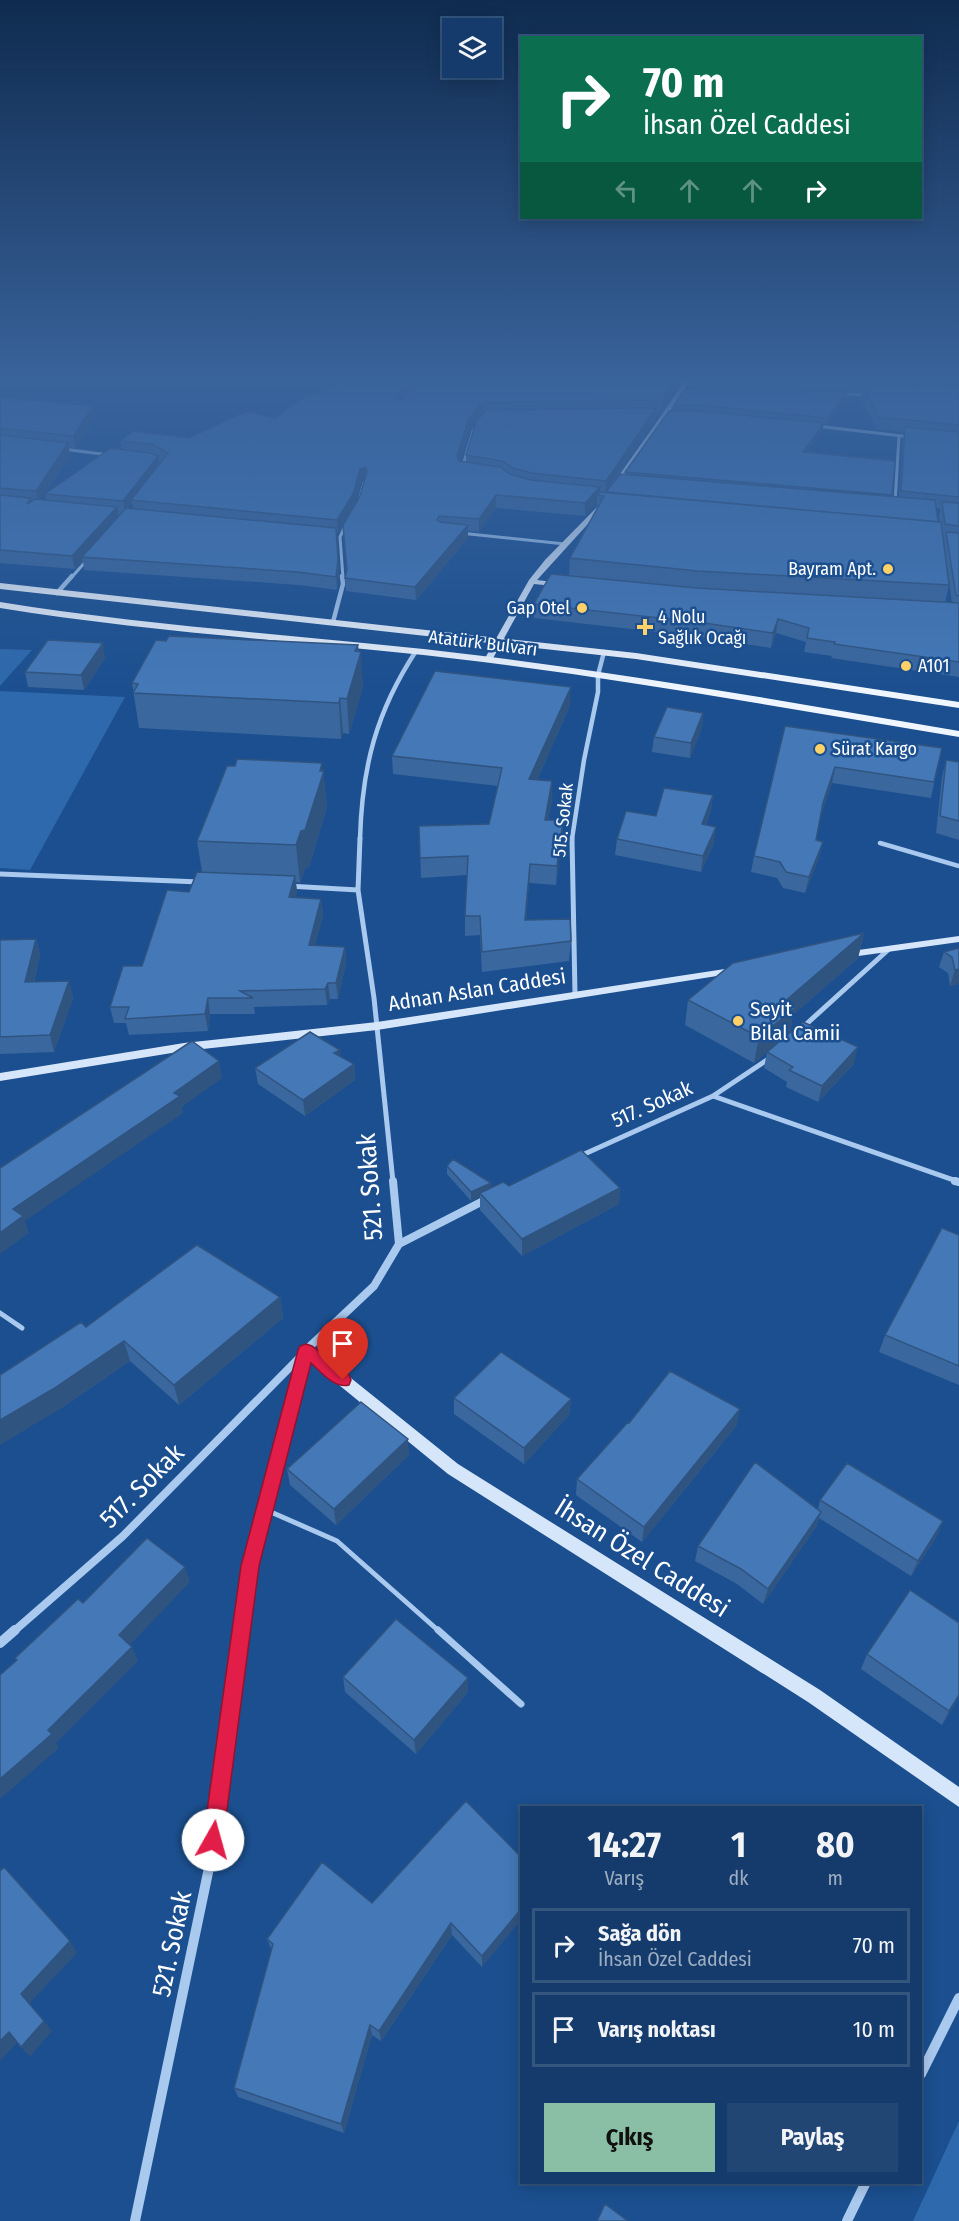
<!DOCTYPE html>
<html lang="tr">
<meta charset="utf-8">
<style>
:root{--surface:#143b6b;--page:#214673;--text:#f1f3f6;--muted:#9dadc1;--line:#33557e;--accent:#8abfa5}
body{margin:0;font-family:"Fira Sans Condensed",sans-serif;background:var(--page);color:var(--text);height:100vh;display:flex;flex-direction:column;font-size:22px;white-space:nowrap}
*{box-sizing:border-box;margin:0}
p{font-size:20px;color:var(--muted)}
.icon{flex:none;width:33px;height:33px;fill:none;stroke:currentColor;stroke-width:2;stroke-linecap:round;stroke-linejoin:round}
.map{position:relative;flex:1;overflow:hidden}
.details{position:absolute;left:520px;top:1806px;width:402px;height:378px;display:flex;flex-direction:column;background:var(--surface);border-radius:0px;box-shadow:0 3px 15px #0003,0 0 0 2px var(--line)}
.details>*{flex:none}
.banner{position:absolute;left:520px;top:36px;width:402px;height:183px;border-radius:0px;box-shadow:0 3px 15px #0003,0 0 0 2px var(--line);background:#0b6e4f;color:#fff;overflow:hidden}
.controls{position:absolute;left:442px;top:18px;display:grid;gap:12px}
.controls a{display:grid;place-items:center;width:60px;height:60px;border-radius:0px;background:var(--surface);box-shadow:0 3px 15px #0003,0 0 0 2px var(--line);font-size:30px}
.pin{position:absolute;display:grid;place-items:center;width:51px;height:51px;color:#fff;margin:-62px -26px;border-radius:50% 50% 50% 0;rotate:-45deg;box-shadow:0 0 6px #0007}
.pin .icon{rotate:45deg}
.me{position:absolute;width:66px;margin:-33px;rotate:7deg;stroke-linejoin:round;filter:drop-shadow(0 0 4px #0008)}
.turn{display:flex;align-items:center;gap:21px;height:126px;padding:0 24px;font-size:27px}
.turn .icon{width:78px;height:78px;stroke-width:2.5}
.turn b{display:block;font-size:42px;line-height:51px}
.lanes{display:flex;align-items:center;height:57px;padding:0 24px;background:#0003;justify-content:center;gap:30px;direction:ltr}
.lanes .off{opacity:.35}
.eta{display:flex;justify-content:space-evenly;align-items:center;height:102px;text-align:center}
.eta b{font-size:36px;font-weight:700;line-height:42px}
.action{display:flex;gap:12px;margin-top:auto;padding:12px 24px}
.action a{flex:1;height:69px;border-radius:0px;background:var(--accent);color:#111;font-size:24px;font-weight:700;line-height:69px;text-align:center}
.action a+a{background:var(--page);color:var(--text)}
ul{padding:0;list-style:none}
li{display:flex;align-items:center;gap:18px;height:75px;margin:0 12px 9px;padding:0 12px;border:3px solid var(--line);border-radius:0px}
li div{flex:1}
li b{display:block;font-size:22px}
li em{font-style:normal}
.map>svg:first-child{display:block}
</style>
<div class="map">
<svg width="959" height="2221" viewBox="0 0 959 2221">
<rect width="100%" height="100%" fill="#1b4f8f"/>
<path fill="#2e69ad" d="M0,649L32,650L0,686Z
M0,691L125,697L30,870L0,868Z
M959,2121V2221H913Z"/>
<g fill="none" stroke-linecap="round" stroke-linejoin="round">
<path stroke="#a9c9ee" stroke-width="4.5" d="M880,843L959,866"/>
<path stroke="#a9c9ee" stroke-width="5" d="M0,1313L22,1328
M264,1509L337,1541L440,1632"/>
<path stroke="#a9c9ee" stroke-width="7" d="M438,1630L521,1704"/>
<path stroke="#a9c9ee" stroke-width="3" d="M840,394L869,395
M816,426L911,437
M63,449L109,455
M462,469L473,431L478,425
M895,503L899,436
M358,505L364,483
M460,533L565,544
M71,578L87,560
M343,578L340,537L346,524"/>
<path stroke="#a9c9ee" stroke-width="4.5" d="M57,593L72,576
M333,622L343,584L342,576
M360,839C362,767 376,712 416,651
M572,839L584,760L598,692V675L604,652"/>
<path stroke="#a9c9ee" stroke-width="5" d="M360,838L358,890L374,998L393,1182
M572,838L575,994
M0,874L200,882
M288,886L358,890
M802,1028L889,949
M713,1096L959,1182
M580,1156L713,1096L770,1058"/>
<path stroke="#a9c9ee" stroke-width="8" d="M955,1181L959,1182
M399,1244L487,1199
M13,1632L123,1536L306,1351
M241,1632L250,1565L306,1350L374,1286L399,1244L393,1181"/>
<path stroke="#a9c9ee" stroke-width="10" d="M0,1643L15,1630
M921,2074L959,1998
M135,2221L210,1863L241,1630
M847,2221L866,2182"/>
<path fill="#d6e6fa" fill-rule="evenodd" d="M686,378H692C668,415 642,451 617,487H613L612,486C636,450 663,415 686,378Z
M602,502L607,503L537,580L561,583L565,585L564,587L534,584L492,660L485,662L484,660L529,580L545,560Z
M959,936V942L844,958L839,955L844,952Z
M738,967L742,968L743,970L742,972L377,1030L184,1051L0,1081V1073L184,1043L377,1022Z
M306,1344L311,1346L458,1464L820,1690L959,1787V1807L808,1702L448,1474L301,1354L299,1350L301,1346Z"/>
<path fill="#f0f6ff" fill-rule="evenodd" d="M0,583L636,653L959,702V708L636,659L0,589Z
M0,602C160,628 322,636 483,656C643,676 801,704 959,731V737C801,711 643,682 483,662C322,642 160,634 0,608Z"/>
</g>
<path fill="#3a679d" fill-rule="evenodd" d="M420,378H684L682,380H677V388L661,412H656L655,419L606,493L625,474V472L674,411V405L847,392L846,398L827,424H824L822,431L807,452L895,461L892,496L899,497L903,439L904,432L877,429L861,398L862,391L857,390L855,386L852,390L689,387L690,378H959V677L831,658L832,656L804,652L806,642L776,633L771,648L702,637L534,618V604L569,576L570,558L597,509V502L585,516L496,508L479,532L468,531V538L416,600L346,591L345,578L360,496L364,480L361,481L354,507L338,533H336L339,573L337,590L299,585L84,570L83,561L75,569L0,563V397L95,417L75,448L69,447L70,455L45,493L122,450L120,441L189,438L275,418L322,394ZM476,422L466,455V462L460,461L469,430ZM45,494L46,500L41,499ZM132,503L133,508H128ZM936,508L941,509L939,515L940,522H938ZM949,581L952,603H945L949,585Z
M358,645L363,686L349,734L343,733L341,739L139,728L132,683Z
M105,658L84,690L28,687L25,672Z
M570,706L537,780L552,800L548,820H563L562,840L556,885L529,883L526,920L571,941L569,961L482,972L480,935L465,936V916L467,875L421,878L419,826L489,824L498,786L393,774L392,756Z
M703,713L702,728L690,758L652,752L654,737Z
M785,726L942,748L931,798L832,783L820,818L816,840L823,842L819,858L805,893L783,888L777,878L751,872L754,856Z
M946,760L959,762V840L936,833L942,777Z
M323,771L327,807L309,867L305,868L300,883L296,882L297,892L295,898L321,899L323,915L315,945L345,947L346,963L338,999H330L327,1005L254,1007L255,1014H210L208,1031L129,1035L126,1023H114L110,1007L142,966L202,872L197,841Z
M713,795L711,810L706,825L714,843L701,872L615,855L617,839L656,816Z
M864,933L858,958L793,1015L790,1033L854,1064L818,1102L786,1087L787,1082L764,1068L767,1052L754,1063L685,1025L688,1000Z
M36,939L40,955L34,982L69,981L73,998L54,1052L0,1054V940Z
M959,948V984L950,986L948,973L939,967L944,952Z
M340,1056L354,1064L355,1080L305,1116L258,1084L255,1068Z
M447,1166L491,1183V1188L509,1186L620,1188L619,1204L522,1256L480,1210V1197L471,1201L447,1174Z
M959,1235V1385L879,1352L885,1335Z
M280,1297L283,1318L179,1405L130,1361L60,1409L86,1327Z
M454,1398L571,1399L569,1415L524,1464L454,1414Z
M629,1423L737,1425L642,1542L576,1495L577,1479Z
M409,1455L336,1525L290,1485L287,1469Z
M820,1500L943,1521L937,1536L911,1576L819,1518L816,1527L763,1604L737,1584L695,1561L698,1546L818,1509Z
M867,1654L959,1697L942,1725L861,1669Z
M343,1677L468,1692L416,1754L345,1692Z
M522,1858L482,1967L452,1935L381,2041L372,2035L344,2133L238,2097L234,2088L272,1951L267,1939L372,1903Z"/>
<path fill="#305480" d="M411,378H420L396,410V398Z
M677,378H678L677,388L661,412L662,400Z
M855,378H856L855,386L852,390Z
M847,392L846,398L827,424L828,418Z
M483,402V414L469,430L457,469V456L469,418Z
M93,406L95,417L75,448L73,436Z
M656,408L655,419L605,493L606,481Z
M824,423L822,431L802,460L803,452Z
M68,443L70,455L38,504L36,491Z
M158,456L160,467L131,500L132,503L125,512L123,501Z
M365,467L366,480L361,481L354,507L338,533L337,520L360,469Z
M600,487V495H597V502L585,516V503Z
M496,495V508L479,532V519Z
M117,507L119,519L82,557L83,561L75,569L72,556Z
M468,525V538L416,600L415,587Z
M338,560L339,573L337,590L336,577Z
M778,619L776,633L771,648L773,633Z
M103,643L105,658L84,690L81,675Z
M358,645L359,661L361,652L363,686L349,734L347,699L355,651Z
M571,687L570,706L529,798V779Z
M340,698L343,733L341,739L339,703Z
M703,713L702,728L690,758L691,743Z
M322,763L327,807L309,867L305,868L300,883L296,845Z
M835,767L832,783L820,818L823,803Z
M552,781V800L544,839L545,820Z
M713,795L711,810L700,840L702,824Z
M563,820L562,840L556,885L557,866Z
M716,827L714,843L701,872L703,856Z
M823,842L819,858L805,893L809,877Z
M530,864L529,883L524,940L525,920Z
M295,876L297,892L291,913L289,897Z
M321,899L323,915L311,961L309,945Z
M864,933L858,958L793,1015L790,1034L754,1063L759,1037L783,1003Z
M36,939L40,955L30,998L25,982Z
M345,947L346,963L338,999L336,983Z
M959,969V984L950,986L955,970Z
M69,981L73,998L54,1052L50,1035Z
M328,983L330,999L327,1005L325,989Z
M208,998L210,1014L208,1031L205,1014Z
M858,1047L854,1064L818,1102L822,1086Z
M340,1050L341,1066L334,1053Z
M219,1061L222,1078L182,1107L183,1113L25,1221L29,1233L0,1254V1233L13,1209Z
M354,1064L355,1080L305,1116L303,1100Z
M491,1183V1191L480,1193V1197L471,1201V1192Z
M620,1188L619,1204L522,1256V1239Z
M280,1297L283,1318L179,1405L174,1385Z
M124,1341L130,1361L60,1409L0,1445V1420Z
M571,1399L569,1415L524,1464V1448Z
M740,1409L737,1425L642,1542L644,1527Z
M408,1439L409,1455L336,1525L334,1509Z
M821,1512L816,1527L763,1604L768,1589Z
M943,1521L937,1536L911,1576L918,1561Z
M185,1567L190,1582L125,1650L119,1635Z
M132,1647L138,1661L56,1743L59,1748L0,1799V1779Z
M468,1678V1692L416,1754L414,1740Z
M959,1695V1697L942,1725L949,1711Z
M522,1908V1919L482,1967V1956Z
M451,1923L452,1935L381,2041L379,2031Z
M70,1941L77,1953L29,2004L21,1994Z
M44,2021L52,2031L30,2057L21,2047Z
M370,2025L372,2035L344,2133L341,2124Z
M9,2032L18,2042L0,2061V2041Z"/>
<path fill="#4478b7" stroke="#305480" stroke-width="1.5" d="M345,378H411L396,398L398,401L403,399L420,378H677L662,400L483,402L469,418L457,456L459,461L500,467L510,474L531,480L600,487L585,503L496,495L479,519L439,516L437,520L440,522L468,525L415,587L345,578L347,570L343,525L360,496L367,471L365,467L360,469L353,494L337,520L131,500L168,453L152,444L120,441L134,431L189,438L247,411L275,418L304,396L322,394Z
M787,378H855L854,379Z
M859,378H959V381L859,379Z
M863,386L959,388V425L879,417Z
M685,389L847,392L828,418L698,405H674Z
M0,397L93,406L73,436L0,428Z
M656,408L606,481L532,473L513,468L502,461L466,455L476,422L487,410Z
M669,411H698L824,423L803,452L895,461L892,495L625,472Z
M905,427L959,432V497L901,491Z
M0,435L68,443L36,491L0,488Z
M111,448L150,453L158,456L123,501L45,494Z
M620,474L935,500L938,522L606,492Z
M600,492L941,522L949,585L698,571L570,558L604,496L597,495Z
M0,495L31,498L27,504L35,499L117,507L72,556L0,550Z
M942,502L959,503V526L945,524Z
M126,508L336,528L338,560L336,577L298,572L82,557Z
M946,532L959,533V596L956,595Z
M551,574L696,588L959,603V662L834,644L835,642L807,638L809,628L778,619L773,633L704,623L534,604Z
M169,636L358,645L355,651L361,652L347,699L340,698L339,703L133,693L138,684L132,683L156,640L166,641Z
M48,640L103,643L81,675L25,672Z
M435,671L571,687L529,779L552,781L545,820H563L557,866L530,864L525,920L570,919L571,941L482,952L480,916H465L468,856L420,858L419,826L489,824L502,768L392,756Z
M667,707L703,713L691,743L654,737Z
M785,726L942,748L934,782L835,767L823,803L816,840L823,842L809,877L786,872L780,862L754,856Z
M237,759L322,763L320,771H324L305,830L301,831L296,845L197,841L227,766H235Z
M946,760L959,762V821L940,816Z
M664,788L713,795L702,824L716,827L703,856L617,839L626,811L656,816Z
M197,872L295,876L289,897L321,899L309,945L345,947L336,983H328L325,989L240,991L253,998H208L205,1014L125,1019L129,1007H110L123,966H142L167,890L189,892Z
M864,933L783,1003L795,1008L759,1037L688,1000L733,963Z
M36,939L25,982L69,981L50,1035L0,1037V940Z
M959,948V969L955,970L952,957L944,952Z
M803,1022L858,1047L822,1086L789,1070L793,1067L767,1052Z
M310,1032L340,1050L334,1053L354,1064L303,1100L255,1068Z
M192,1041L219,1061L174,1093L180,1096L13,1209L23,1216L0,1233V1168Z
M581,1150L620,1188L522,1239L480,1193L503,1182L509,1186Z
M453,1159L491,1183L471,1192L447,1166Z
M942,1228L959,1235V1366L885,1335Z
M197,1245L280,1297L174,1385L124,1341L53,1389L0,1420V1375L81,1322L86,1327Z
M501,1352L571,1399L524,1448L454,1398Z
M670,1371L740,1409L644,1527L577,1479L628,1422L629,1423Z
M361,1402L408,1439L334,1509L287,1469Z
M755,1462L821,1512L768,1589L741,1569L698,1546Z
M847,1463L943,1521L918,1561L820,1500Z
M147,1538L185,1567L119,1635L132,1647L48,1730L52,1734L0,1779V1675L17,1660L15,1658L78,1599L83,1603Z
M910,1590L959,1623V1695L949,1711L867,1654Z
M396,1619L468,1678L414,1740L343,1677Z
M466,1801L522,1858V1908L482,1956L451,1923L379,2031L370,2025L341,2124L234,2088L273,1944L267,1939L322,1862L372,1903Z
M4,1867L70,1941L21,1994L44,2021L21,2047L9,2032L0,2041V1871Z
M605,2204L628,2221H597Z"/>
<linearGradient id="sky" x2="0" y2="1"><stop stop-color="#0f2b4f"/><stop offset="0.55" stop-color="#39639b"/><stop offset="1" stop-color="#39639b" stop-opacity="0"/></linearGradient>
<rect width="959" height="689" fill="url(#sky)"/>
<path fill="#e11d48" stroke="#92132f" stroke-width="1.5" d="M306,1344L312,1346L349,1375L351,1380L349,1385C335,1389 321,1372 311,1363L259,1566L223,1840L220,1848L213,1851L206,1848L203,1840L241,1566L298,1350L300,1346Z"/>
<g fill="#ffd166" stroke="#1b4f8f" stroke-width="2">
<circle cx="888" cy="569" r="6"/>
<circle cx="582" cy="608" r="6"/>
<path d="M642 618h6v6h6v6h-6v6h-6v-6h-6v-6h6z"/>
<circle cx="906" cy="666" r="6"/>
<circle cx="820" cy="749" r="6"/>
<circle cx="738" cy="1021" r="6"/>
</g>
<g text-anchor="middle" dominant-baseline="central" stroke-width="5" stroke-linejoin="round" paint-order="stroke">
<g font-size="18" fill="#fff" stroke="#1b4f8f" text-anchor="start">
<text x="876" y="569" text-anchor="end">Bayram Apt.</text>
<text x="570" y="608" text-anchor="end">Gap Otel</text>
<text x="658" y="617">4 Nolu<tspan x="658" dy="21">Sağlık Ocağı</tspan></text>
<text x="918" y="666">A101</text>
<text x="832" y="749">Sürat Kargo</text>
</g>
<g font-size="18" fill="#fff" stroke="#1b4f8f">
<text transform="translate(483 643) rotate(7)">Atatürk Bulvarı</text>
<text transform="translate(563 820) rotate(-84)">515. Sokak</text>
</g>
<g font-size="21" fill="#fff" stroke="#1b4f8f">
<text transform="translate(477 990) rotate(-9)">Adnan Aslan Caddesi</text>
<text transform="translate(652 1104) rotate(-24)">517. Sokak</text>
</g>
<g font-size="21" fill="#fff" stroke="#1b4f8f" text-anchor="start">
<text x="750" y="1009">Seyit<tspan x="750" dy="24">Bilal Camii</tspan></text>
</g>
<g font-size="26" fill="#fff" stroke="#1b4f8f">
<text transform="translate(370 1187) rotate(-94)">521. Sokak</text>
<text transform="translate(142 1486) rotate(-45)">517. Sokak</text>
<text transform="translate(642 1558) rotate(32)">İhsan Özel Caddesi</text>
<text transform="translate(172 1944) rotate(-78)">521. Sokak</text>
</g>
</g>
</svg>
<div class="controls">
<a><svg class="icon" aria-label="layers" viewBox="0 0 24 24"><path d="M12 4l9 5-9 5-9-5zM3 14l9 5 9-5"/></svg></a>
</div>
<div class="pin" style="left:343px;top:1380px;background:#d93025"><svg class="icon" aria-label="arrive" viewBox="0 0 24 24"><path d="M6 21V4h12l-3 4 3 4H6"/></svg></div>
<svg class="me" style="left:213px;top:1840px" viewBox="-20 -20 40 40"><circle r="19" fill="#fff"/><path d="M0-13L10 11 0 6-10 11z" fill="#e11d48"/></svg>
<div class="banner">
<div class="turn"><svg class="icon" aria-label="right" viewBox="0 0 24 24"><path d="M7 20v-9h11M14 6l5 5-5 5"/></svg><div><b>70 m</b>İhsan Özel Caddesi</div></div>
<div class="lanes"><svg class="icon off" aria-label="left" viewBox="0 0 24 24"><path d="M17 20v-9H6M10 6l-5 5 5 5"/></svg><svg class="icon off" aria-label="ahead" viewBox="0 0 24 24"><path d="M12 20V5M6 11l6-6 6 6"/></svg><svg class="icon off" aria-label="ahead" viewBox="0 0 24 24"><path d="M12 20V5M6 11l6-6 6 6"/></svg><svg class="icon" aria-label="right" viewBox="0 0 24 24"><path d="M7 20v-9h11M14 6l5 5-5 5"/></svg></div>
</div>
<section class="details">
<div class="eta">
<div><b>14:27</b><p>Varış</p></div>
<div><b>1</b><p>dk</p></div>
<div><b>80</b><p>m</p></div>
</div>
<ul>
<li><svg class="icon" aria-label="right" viewBox="0 0 24 24"><path d="M7 20v-9h11M14 6l5 5-5 5"/></svg><div><b>Sağa dön</b><p>İhsan Özel Caddesi</p></div><em>70 m</em></li>
<li><svg class="icon" aria-label="arrive" viewBox="0 0 24 24"><path d="M6 21V4h12l-3 4 3 4H6"/></svg><div><b>Varış noktası</b></div><em>10 m</em></li>
</ul>
<div class="action"><a>Çıkış</a><a>Paylaş</a></div>
</section>
</div>
